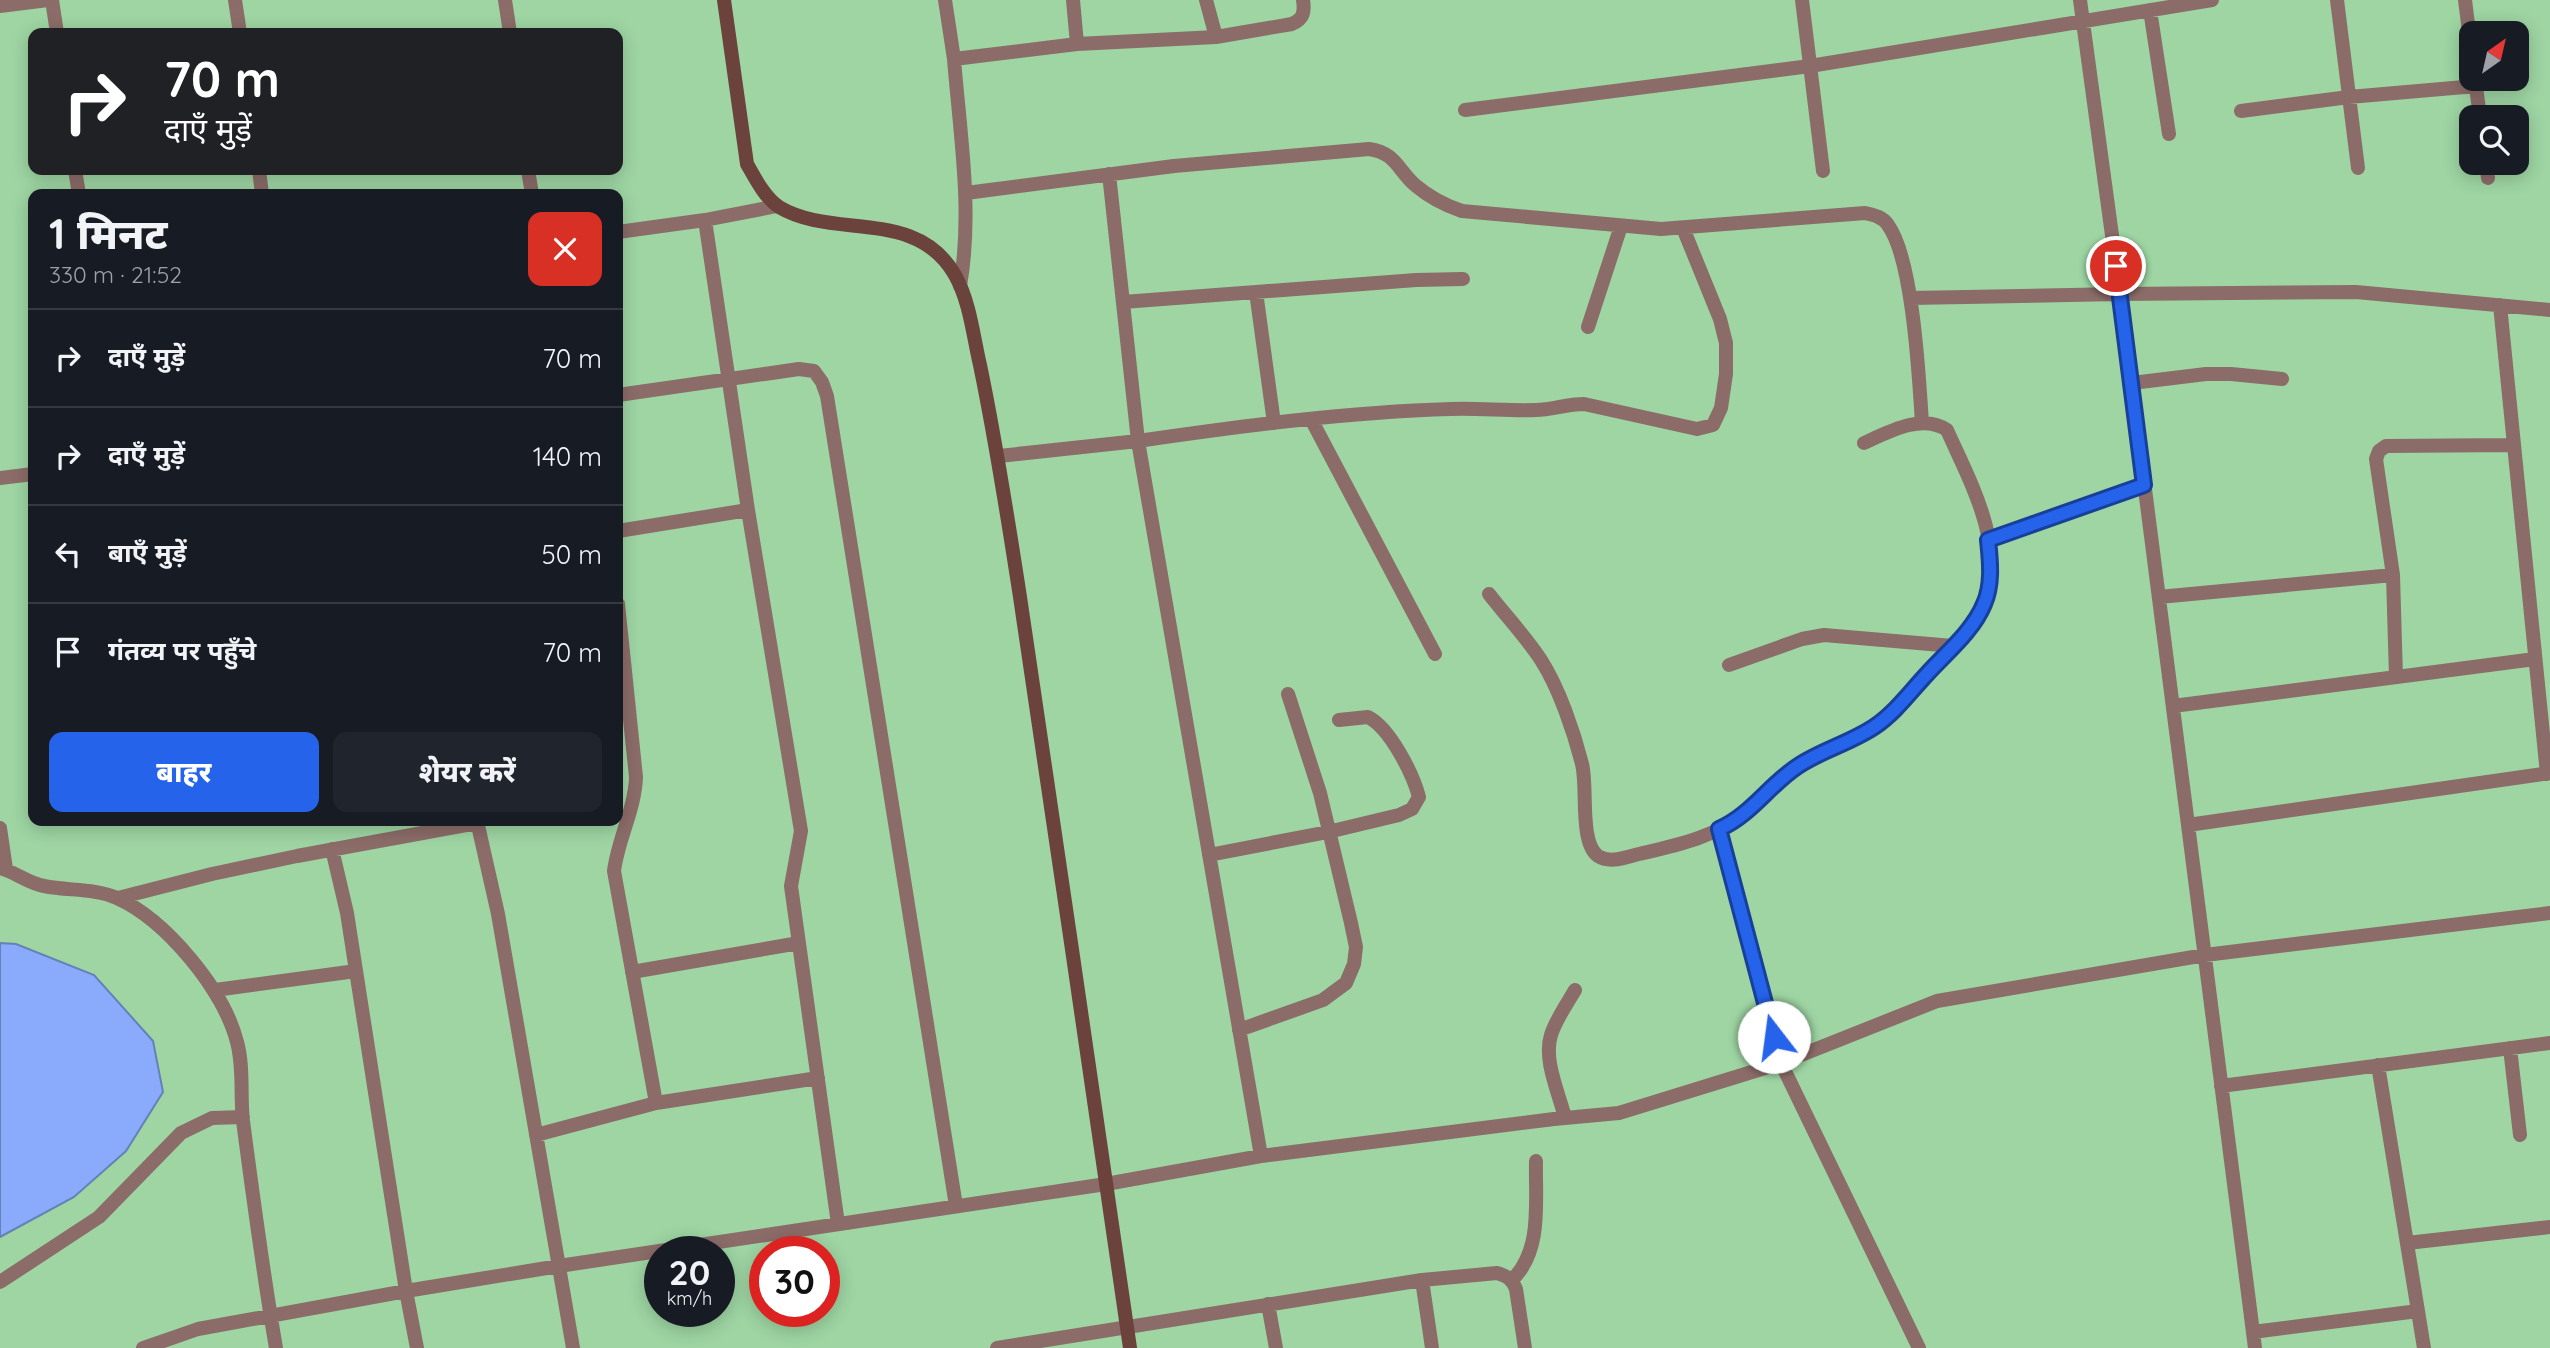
<!DOCTYPE html>
<html lang="hi">
<meta charset="utf-8">
<style>
:root{--surface:#171b24;--page:#20242c;--text:#f1f3f6;--muted:#9ea1a6;--line:#363941;--accent:#2563eb}
body{margin:0;font-family:Quicksand,"Noto Sans Devanagari",sans-serif;background:var(--page);color:var(--text);height:100vh;display:flex;flex-direction:column;font-size:26px;white-space:nowrap}
*{box-sizing:border-box;margin:0}
p{font-size:23px;color:var(--muted)}
.icon{flex:none;width:38px;height:38px;fill:none;stroke:currentColor;stroke-width:2;stroke-linecap:round;stroke-linejoin:round}
.map{position:relative;flex:1;overflow:hidden}
.drawer{position:absolute;left:28px;top:189px;width:595px;height:637px;display:flex;flex-direction:column;background:var(--surface);border-radius:14px;box-shadow:0 4px 18px #0003}
.drawer>*{flex:none}
.hud{position:absolute;left:28px;top:28px;width:595px;height:147px;border-radius:14px;box-shadow:0 4px 18px #0003;background:#202124;color:#fff;overflow:hidden}
.needle{width:46px;rotate:34deg}
.controls{position:absolute;left:2459px;top:21px;display:grid;gap:14px}
.controls a{display:grid;place-items:center;width:70px;height:70px;border-radius:14px;background:var(--surface);box-shadow:0 4px 18px #0003;font-size:35px}
.speed{position:absolute;left:644px;top:1236px;display:flex;gap:14px;font-size:35px;font-weight:700;text-align:center}
.speed>*{display:grid;place-content:center;width:91px;height:91px;border-radius:50%;background:var(--surface);box-shadow:0 4px 18px #0003;line-height:1}
.speed small{font-size:18px;font-weight:400}
.speed .limit{border:10px solid #d22;background:#fff;color:#111}
.pin{position:absolute;display:grid;place-items:center;width:60px;height:60px;color:#fff;margin:-30px;border:4px solid #fff;border-radius:50%;box-shadow:0 2px 7px #0007}
.me{position:absolute;width:77px;margin:-38px;rotate:345deg;stroke-linejoin:round;filter:drop-shadow(0 0 5px #0008)}
.turn{display:flex;align-items:center;gap:24px;height:147px;padding:0 21px;font-size:32px}
.turn .icon{width:91px;height:91px;stroke-width:2.5}
.turn b{display:block;font-size:49px;line-height:60px}
.round{display:grid;place-items:center;flex:none;width:74px;height:74px;border-radius:14px;background:var(--page)}
.overview{display:flex;align-items:center;justify-content:space-between;height:119px;padding:0 21px}
h1{font-size:42px;font-weight:800;line-height:52px}
.primary-button{display:flex;gap:14px;margin-top:auto;padding:14px 21px}
.primary-button a{flex:1;height:80px;border-radius:14px;background:var(--accent);color:#fff;font-size:28px;font-weight:800;line-height:80px;text-align:center}
.primary-button a+a{background:var(--page);color:var(--text)}
ul{padding:0;list-style:none}
li{display:flex;align-items:center;gap:21px;height:98px;padding:0 21px;border-top:2px solid var(--line)}
li div{flex:1}
li b{display:block;font-size:26px}
li em{font-style:normal}
.map>svg:first-child{display:block}
</style>
<div class="map">
<svg width="2550" height="1348" viewBox="0 0 2550 1348">
<rect width="100%" height="100%" fill="#9ed5a3"/>
<path fill="#8aaafc" stroke="#6582b6" stroke-width="2" d="M0,943L16,944L94,975L153,1041L163,1092L126,1151L74,1197L0,1237Z"/>
<g fill="none" stroke-linecap="round" stroke-linejoin="round">
<path stroke="#8b6c68" stroke-width="14" d="M52,0L57,33
M235,0L240,33
M505,0L510,33
M945,0L954,59L1077,44L1216,37L1292,24C1303,19 1305,13 1303,0
M1073,0L1077,44
M1206,0L1216,37
M1802,0L1823,171
M2080,0L2120,294L2255,1348
M2337,0L2358,168
M2465,0L2471,48
M0,6L48,0
M2150,10L2169,134
M954,59C960,135 973,211 960,286
M2475,79L2480,117
M1465,110L1810,66L2212,0
M2241,111L2349,97L2476,86
M2486,163L2488,178
M75,170L79,194
M259,170L262,194
M528,170L532,194
M1109,174L1138,441C1242,426 1346,412 1451,409C1479,408 1508,411 1536,410C1552,410 1566,404 1584,404L1697,429L1713,425L1721,408L1726,374V343L1720,319L1683,228
M966,193L1174,166L1369,149C1396,153 1397,169 1415,185C1429,197 1444,205 1462,211L1661,229L1865,213C1874,215 1883,217 1888,225C1913,259 1919,378 1922,423
M705,220L748,510L801,831L791,886L838,1224
M618,232L705,220L777,206
M1256,292L1274,423
M1910,298L2120,294L2356,292L2550,310
M1123,302L1416,280L1463,279
M2500,305L2547,774
M1588,327L1621,226
M2132,383L2206,374H2231L2282,379
M618,395L799,369L814,371L822,382L827,396L956,1206
M1311,419L1435,654
M999,456L1138,441L1261,1156
M0,478L33,474
M618,531L748,510
M1988,540L2145,485
M1489,594C1506,616 1526,637 1541,660C1559,688 1574,732 1582,764C1588,786 1579,843 1598,856C1610,864 1626,857 1639,854C1678,845 1719,836 1751,809C1767,795 1780,779 1798,766C1822,751 1849,743 1873,728C1896,713 1977,625 1985,601C2005,542 1970,482 1947,430C1922,413 1888,432 1864,443
M2159,597L2393,575
M618,604L636,777C635,809 618,839 614,871L656,1103
M1729,665L1802,639L1824,635L1953,646
M2396,677L2393,575L2376,459L2379,451L2386,446L2514,445
M2173,706L2535,659
M477,821L498,914L573,1348
M2188,825L2550,773
M0,828L6,869
M1719,829L1781,1063L1919,1348
M332,849L347,913L406,1291L417,1348
M1209,855L1328,832L1399,815L1412,809L1419,797C1413,774 1390,728 1368,717L1339,720
M0,868C15,872 28,883 44,886C68,891 94,888 117,898C166,920 224,990 237,1042C244,1067 240,1096 243,1121C253,1197 263,1273 276,1348
M118,898L212,874L297,856L477,823
M632,972L799,943
M215,990L356,971
M1239,1030L1323,1000L1346,983L1354,964L1356,947L1351,923L1320,793L1288,694
M2510,1048L2520,1135
M2378,1065L2424,1348
M2221,1086L2550,1043
M1565,1118C1559,1093 1543,1060 1551,1035C1556,1019 1567,1004 1575,990
M536,1135L656,1103L818,1078
M2407,1243L2550,1227
M1422,1280L1497,1273C1507,1276 1512,1279 1516,1289L1525,1348
M1512,1280C1543,1250 1535,1201 1536,1161
M0,1282L99,1217L181,1133L212,1118L243,1117
M1268,1304L1276,1348
M2253,1332L2418,1311
M143,1348L198,1329L406,1291L559,1266L1106,1184L1261,1156L1554,1119L1619,1113L1781,1063L1937,1001L2205,955L2550,913
M997,1348L1422,1280L1432,1348"/>
<path stroke="#6c423d" stroke-width="14" d="M724,0L747,164C755,178 765,198 779,207C834,240 916,207 955,275C970,302 973,335 980,365C996,442 1008,519 1020,597C1057,847 1094,1098 1130,1348"/>
</g>
<g fill="none" stroke-linecap="round" stroke-linejoin="round">
<g stroke="#184099" stroke-width="18">
<path id="route" d="M1774,1037L1719,829C1751,815 1769,785 1798,766C1822,750 1850,743 1874,727C1895,713 1910,692 1927,674C1946,653 1973,631 1984,604C1993,584 1990,560 1988,540L2144,485L2116,266"/>
</g>
<use href="#route" stroke="#2563eb" stroke-width="12"/>
</g>
</svg>
<div class="controls">
<a><svg class="needle" viewBox="-14 -14 28 28"><path d="M0-13l5 13h-10z" fill="#e53935"/><path d="M0 13l5-13h-10z" fill="#9ea1a6"/></svg></a>
<a><svg class="icon" aria-label="search" viewBox="0 0 24 24"><circle cx="10" cy="10" r="6"/><path d="M15 15l6 6"/></svg></a>
</div>
<div class="speed"><div>20<small>km/h</small></div><div class="limit">30</div></div>
<div class="pin" style="left:2116px;top:266px;background:#d93025"><svg class="icon" aria-label="arrive" viewBox="0 0 24 24"><path d="M6 21V4h12l-3 4 3 4H6"/></svg></div>
<svg class="me" style="left:1774px;top:1037px" viewBox="-20 -20 40 40"><circle r="19" fill="#fff"/><path d="M0-13L10 11 0 6-10 11z" fill="#2563eb"/></svg>
<div class="hud">
<div class="turn"><svg class="icon" aria-label="right" viewBox="0 0 24 24"><path d="M7 20v-9h11M14 6l5 5-5 5"/></svg><div><b>70 m</b>दाएँ मुड़ें</div></div>
</div>
<section class="drawer">
<div class="overview"><div><h1>1 मिनट</h1><p>330 m · 21:52</p></div><a class="round" style="background:#d93025;color:#fff"><svg class="icon" aria-label="close" viewBox="0 0 24 24"><path d="M6 6l12 12M18 6L6 18"/></svg></a></div>
<ul>
<li><svg class="icon" aria-label="right" viewBox="0 0 24 24"><path d="M7 20v-9h11M14 6l5 5-5 5"/></svg><div><b>दाएँ मुड़ें</b></div><em>70 m</em></li>
<li><svg class="icon" aria-label="right" viewBox="0 0 24 24"><path d="M7 20v-9h11M14 6l5 5-5 5"/></svg><div><b>दाएँ मुड़ें</b></div><em>140 m</em></li>
<li><svg class="icon" aria-label="left" viewBox="0 0 24 24"><path d="M17 20v-9H6M10 6l-5 5 5 5"/></svg><div><b>बाएँ मुड़ें</b></div><em>50 m</em></li>
<li><svg class="icon" aria-label="arrive" viewBox="0 0 24 24"><path d="M6 21V4h12l-3 4 3 4H6"/></svg><div><b>गंतव्य पर पहुँचे</b></div><em>70 m</em></li>
</ul>
<div class="primary-button"><a>बाहर</a><a>शेयर करें</a></div>
</section>
</div>
